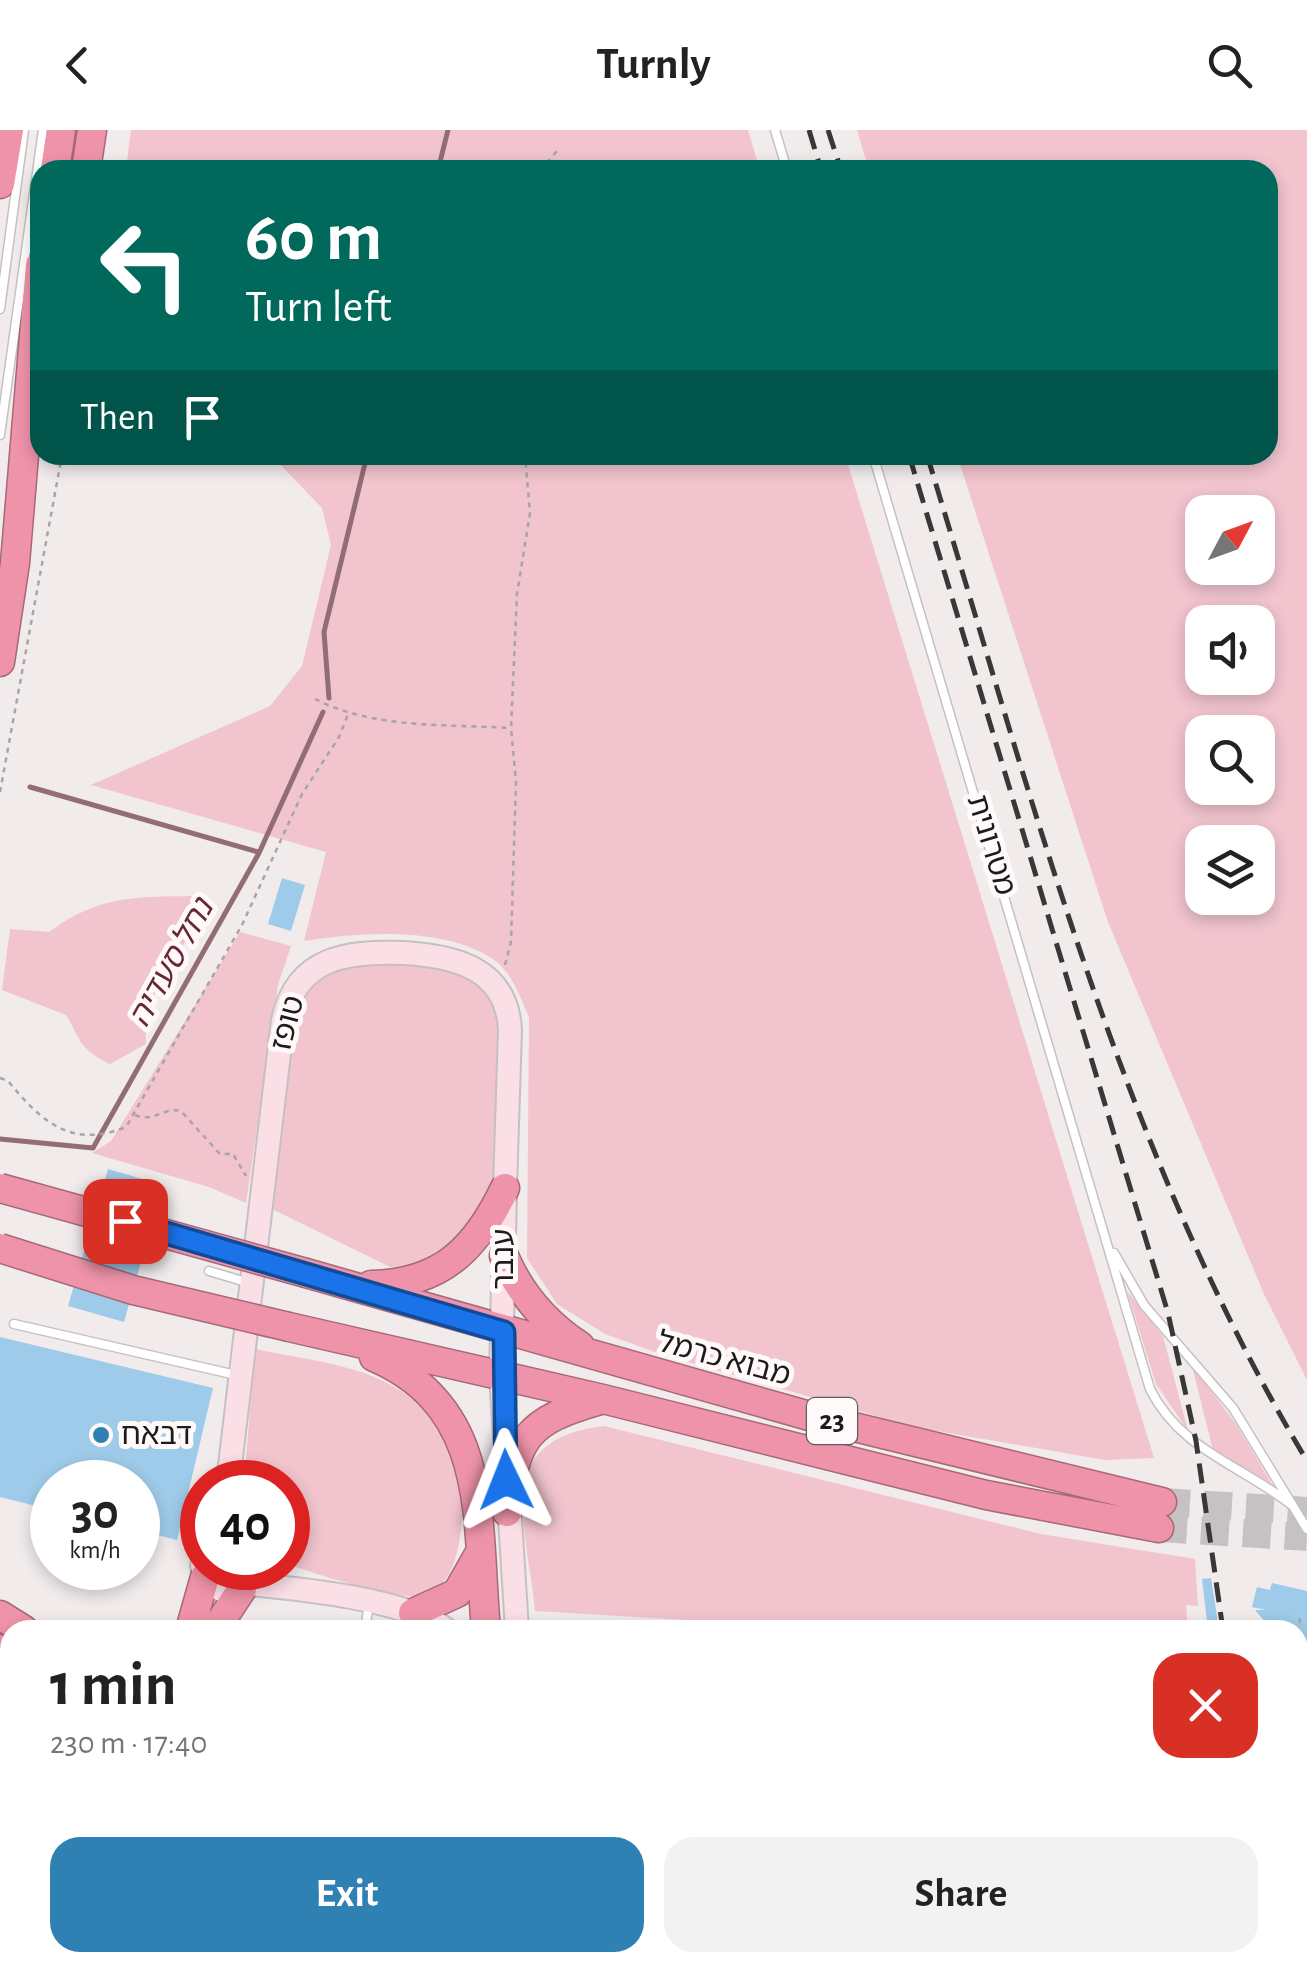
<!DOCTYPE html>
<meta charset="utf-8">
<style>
:root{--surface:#fff;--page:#f2f2f2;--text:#222;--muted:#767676;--accent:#2e81b2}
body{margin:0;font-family:"Alegreya Sans","Noto Sans Hebrew",sans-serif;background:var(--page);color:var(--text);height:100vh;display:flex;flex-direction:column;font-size:38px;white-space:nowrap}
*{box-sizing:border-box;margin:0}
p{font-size:32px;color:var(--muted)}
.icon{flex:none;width:55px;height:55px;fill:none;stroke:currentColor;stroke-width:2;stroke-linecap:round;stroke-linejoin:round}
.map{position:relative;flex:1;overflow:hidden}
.side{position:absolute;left:0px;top:1490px;width:1308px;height:352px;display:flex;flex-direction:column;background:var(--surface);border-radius:30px 30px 0 0;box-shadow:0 5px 15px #0003}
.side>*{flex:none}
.banner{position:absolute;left:30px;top:30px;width:1248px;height:305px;border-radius:30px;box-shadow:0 5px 15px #0003;background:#00695c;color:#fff;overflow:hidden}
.needle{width:65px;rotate:49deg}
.buttons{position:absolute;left:1185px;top:365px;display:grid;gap:20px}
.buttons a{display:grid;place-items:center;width:90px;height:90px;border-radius:20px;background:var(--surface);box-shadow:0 5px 15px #0003;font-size:50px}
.speed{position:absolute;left:30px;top:1330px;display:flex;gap:20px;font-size:50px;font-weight:700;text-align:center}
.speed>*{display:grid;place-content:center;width:130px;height:130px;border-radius:50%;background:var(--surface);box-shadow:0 5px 15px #0003;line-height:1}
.speed small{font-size:25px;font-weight:400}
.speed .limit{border:15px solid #d22;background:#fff;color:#111}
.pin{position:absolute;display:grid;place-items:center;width:85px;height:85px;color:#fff;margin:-42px;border-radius:20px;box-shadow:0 5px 15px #0006}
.me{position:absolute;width:110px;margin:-55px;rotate:358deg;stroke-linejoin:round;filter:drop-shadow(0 0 8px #0008)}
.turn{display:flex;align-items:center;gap:35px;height:210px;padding:0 50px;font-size:45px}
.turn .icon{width:130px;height:130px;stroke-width:2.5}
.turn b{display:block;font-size:70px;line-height:85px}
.then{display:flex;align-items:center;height:95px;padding:0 50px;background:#0003;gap:20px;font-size:38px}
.round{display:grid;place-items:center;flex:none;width:105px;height:105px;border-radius:30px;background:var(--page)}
.summary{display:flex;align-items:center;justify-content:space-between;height:170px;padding:0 50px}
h1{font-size:60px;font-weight:600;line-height:75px}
.button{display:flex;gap:20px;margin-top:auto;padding:20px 50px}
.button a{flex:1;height:115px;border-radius:30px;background:var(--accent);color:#fff;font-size:40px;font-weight:600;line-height:115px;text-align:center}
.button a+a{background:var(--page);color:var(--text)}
header{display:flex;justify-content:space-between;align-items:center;height:130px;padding:0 50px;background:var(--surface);font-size:45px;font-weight:600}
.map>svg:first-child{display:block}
</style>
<header><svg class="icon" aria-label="back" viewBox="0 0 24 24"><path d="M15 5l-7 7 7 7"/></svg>Turnly<svg class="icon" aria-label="search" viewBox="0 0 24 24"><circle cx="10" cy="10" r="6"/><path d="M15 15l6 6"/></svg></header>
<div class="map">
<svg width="1307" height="1842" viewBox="0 0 1307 1842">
<rect width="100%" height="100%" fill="#f1ebec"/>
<path fill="#f1c4ce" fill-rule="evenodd" d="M131,0H748L760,40H126Z
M857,0H1307V1250L1264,1164L1108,792L957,325H1268V40H869ZM1202,382H1258V438H1202ZM1202,492H1258V548H1202ZM1202,602H1258V658H1202ZM1202,712H1258V768H1202Z
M271,325H845L1154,1328L1105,1330L914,1297L658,1223L605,1204L557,1174L527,1128L529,887C520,867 512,842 493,829C444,796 359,802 304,811L326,722L91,655L270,576L302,536L331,415L322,378Z
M196,766L214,774C184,813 142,863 146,914L110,934C78,918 82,912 66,885L2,860L10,799L49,802C99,765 136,767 196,766Z
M240,802L291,816L278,855L246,1073L209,1057L92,1023L111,1011Z
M358,832L457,839L486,859L500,890L495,1058L466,1103L413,1136L390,1137L270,1078L292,891C305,855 323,843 358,832Z
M1127,1161L1163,1206L1188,1301L1156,1254Z
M255,1219C305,1230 365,1234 407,1265C455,1301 471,1367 457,1422C452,1443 443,1461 420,1466C398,1470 311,1443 288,1434V1352H244Z
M1192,1236L1236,1294L1272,1354L1213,1320Z
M604,1296L1041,1404L1195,1429L1198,1476L1186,1475L1188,1500H757L738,1493L535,1481C527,1396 490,1309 604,1296Z"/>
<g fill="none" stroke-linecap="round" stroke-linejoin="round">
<path stroke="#926d75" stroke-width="5" d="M438,40L448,0
M329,568L324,502L367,325
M30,657L258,722
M0,1009L93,1018L259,723L323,582"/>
</g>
<path fill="#9ecbe9" d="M282,748L305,755L291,801L268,794Z
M108,1039L163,1055L124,1192L68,1176Z
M0,1207L213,1258L177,1410L138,1400V1352H52V1380L0,1367Z
M1211,1448L1217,1486L1219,1500H1208L1202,1449Z
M1272,1453L1307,1461V1548L1298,1556V1500H1272L1255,1480H1266L1252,1477L1257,1457L1270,1460Z
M1298,1578L1307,1587V1612L1298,1602Z
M0,1661L10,1667V1723L0,1716Z
M0,1731L10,1737L5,1761L10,1764V1797L0,1792Z
M88,1832H160L163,1834L159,1842H104Z
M230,1832H287L303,1842H225Z
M581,1832H615L616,1842H582Z
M733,1832H855L852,1842H730Z
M884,1832H920L917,1842H882Z
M988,1832H1021L1046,1842H985Z"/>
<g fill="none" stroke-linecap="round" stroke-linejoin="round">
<path stroke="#c6c1c2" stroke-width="28" stroke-dasharray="28 14" stroke-linecap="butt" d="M1162,1372L1307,1381
M1159,1398L1307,1407"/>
<g stroke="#c5c0c1" stroke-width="11">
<path id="lane" d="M775,0L787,40
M0,179L24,0
M0,305L43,0
M873,325L1150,1259C1181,1321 1242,1335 1293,1376
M1114,1123L1144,1175L1233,1278L1307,1399
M209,1141L246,1152
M14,1194L236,1245
M365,1500L369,1473
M1298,1607L1307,1600
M1298,1617L1307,1609
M0,1626L10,1632
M1298,1643L1307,1654
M341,1832L357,1842
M192,1842L199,1832"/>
</g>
<g stroke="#c5c0c1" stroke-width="19">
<path id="street" d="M1298,1570L1307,1564
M1148,1832L1175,1842
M1173,1841L1197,1832
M1215,1842L1216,1832"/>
</g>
<g stroke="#c5c0c1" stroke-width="26">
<path id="secondary" d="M505,1059L501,1245L517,1500
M228,1352L283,890C297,826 349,821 404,823C456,826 507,839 510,900L505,1058
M202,1436L209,1454L225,1462L249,1454L256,1438
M249,1454C301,1459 406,1469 447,1500
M0,1818L10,1824
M26,1832L44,1842
M561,1832L563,1842"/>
</g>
<g stroke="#a56978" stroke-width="29">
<path id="primary" d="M0,1589L10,1595
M384,1832L399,1842"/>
</g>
<g stroke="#a56978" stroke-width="31">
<path id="highway" d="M55,40L61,0
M86,40L92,0
M0,54L9,0
M0,532L15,433L40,135
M504,1126C520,1164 545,1193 580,1216
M306,1143L813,1287L1162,1372
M371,1155C441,1154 476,1119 505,1058
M289,1197L603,1269L986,1365L1159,1398
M374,1227C492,1278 476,1391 486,1500
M507,1382C515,1308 526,1291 600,1270
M413,1483L457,1463L478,1426
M0,1485L24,1500
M190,1500L205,1447
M215,1500L242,1459
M0,1519L10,1526
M0,1564L10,1571
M422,1832L437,1842
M462,1832L476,1842
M512,1832L526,1842"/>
</g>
<path stroke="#a9a4a5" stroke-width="2.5" stroke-dasharray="5 5" stroke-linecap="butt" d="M540,40L558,20
M315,569C374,599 445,594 510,598
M0,662L62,325
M505,835L511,812L516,652L511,598L517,464L530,383L525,325
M0,948L8,951C42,992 71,1019 126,997L242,795L302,664L339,607L348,584
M135,985C154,993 163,977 181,981L220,1024H233L246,1046
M1300,1488L1298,1502L1307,1513
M1298,1538L1307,1528"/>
<use href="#lane" stroke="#fff" stroke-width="8"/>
<use href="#street" stroke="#fff" stroke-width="15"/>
<use href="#secondary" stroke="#fadfe6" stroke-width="22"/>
<use href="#primary" stroke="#f5becc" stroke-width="25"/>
<use href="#highway" stroke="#ef93aa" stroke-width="28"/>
<path stroke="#3a3737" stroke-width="5" stroke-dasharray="20 10" stroke-linecap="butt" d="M809,0L821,40
M828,0L841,40
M909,325L1168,1183L1196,1311L1223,1500
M927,325C1032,667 1121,1021 1307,1331
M1237,1842V1832"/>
<g stroke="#a56978" stroke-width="31" stroke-linecap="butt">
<path id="highway-bridge" d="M0,1058L306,1143
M0,1118L133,1160L289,1197"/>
</g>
<path stroke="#a9a4a5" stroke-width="2.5" stroke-dasharray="5 5" stroke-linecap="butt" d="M1303,1602L1307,1605"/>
<use href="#highway-bridge" stroke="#ef93aa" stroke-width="28"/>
</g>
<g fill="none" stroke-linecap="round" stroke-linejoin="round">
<g stroke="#114b97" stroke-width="25">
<path id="route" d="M125,1091L504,1202L506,1350"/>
</g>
<use href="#route" stroke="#1a73e8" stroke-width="18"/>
</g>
<circle fill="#2e81b2" stroke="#fff9fa" stroke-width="4" cx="101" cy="1305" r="10"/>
<g text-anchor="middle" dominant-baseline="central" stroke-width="10" stroke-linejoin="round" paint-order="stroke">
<rect fill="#fff9fa" stroke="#605d5d" stroke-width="2.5" x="807" y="1268" width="50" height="46" rx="8"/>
<g font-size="28" font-weight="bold" fill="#1c1a1a">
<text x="832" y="1291">23</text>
</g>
<g font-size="30" fill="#1c1a1a" stroke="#fff9fa">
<text transform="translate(991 715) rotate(73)">מטרונית</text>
<text transform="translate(288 893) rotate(-75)">טופז</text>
<text transform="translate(504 1129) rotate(-90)">ענבר</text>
<text transform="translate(724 1229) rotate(15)">מבוא כרמל</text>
</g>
<g font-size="30" fill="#1c1a1a" stroke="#fff9fa" text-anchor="start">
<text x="121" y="1305">דבאח</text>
</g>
<g font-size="32" font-style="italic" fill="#67273a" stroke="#fff9fa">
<text transform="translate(171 833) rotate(-61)">נחל סעדיה</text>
</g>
</g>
</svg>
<div class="buttons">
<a><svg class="needle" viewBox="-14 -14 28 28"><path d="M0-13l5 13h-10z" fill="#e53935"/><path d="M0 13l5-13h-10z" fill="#767676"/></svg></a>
<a><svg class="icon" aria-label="sound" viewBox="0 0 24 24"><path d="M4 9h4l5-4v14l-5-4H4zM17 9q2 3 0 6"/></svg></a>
<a><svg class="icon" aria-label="search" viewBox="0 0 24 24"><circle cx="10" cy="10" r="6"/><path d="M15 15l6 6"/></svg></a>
<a><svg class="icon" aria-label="layers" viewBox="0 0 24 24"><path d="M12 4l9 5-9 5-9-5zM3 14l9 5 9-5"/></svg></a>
</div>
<div class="speed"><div>30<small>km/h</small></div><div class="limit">40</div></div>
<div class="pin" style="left:125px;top:1091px;background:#d93025"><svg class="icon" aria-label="arrive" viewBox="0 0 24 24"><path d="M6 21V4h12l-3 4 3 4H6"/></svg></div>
<svg class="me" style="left:506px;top:1350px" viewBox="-20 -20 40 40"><path d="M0-17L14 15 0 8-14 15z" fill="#1a73e8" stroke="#fff" stroke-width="4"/></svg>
<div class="banner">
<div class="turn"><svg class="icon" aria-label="left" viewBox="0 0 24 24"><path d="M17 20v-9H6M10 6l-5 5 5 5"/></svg><div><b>60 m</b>Turn left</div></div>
<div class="then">Then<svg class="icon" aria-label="arrive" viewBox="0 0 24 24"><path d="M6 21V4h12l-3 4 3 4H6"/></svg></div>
</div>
<section class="side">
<div class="summary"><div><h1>1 min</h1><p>230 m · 17:40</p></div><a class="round" style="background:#d93025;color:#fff"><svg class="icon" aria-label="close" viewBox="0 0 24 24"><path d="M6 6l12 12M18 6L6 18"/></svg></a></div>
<div class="button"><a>Exit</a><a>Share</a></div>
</section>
</div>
